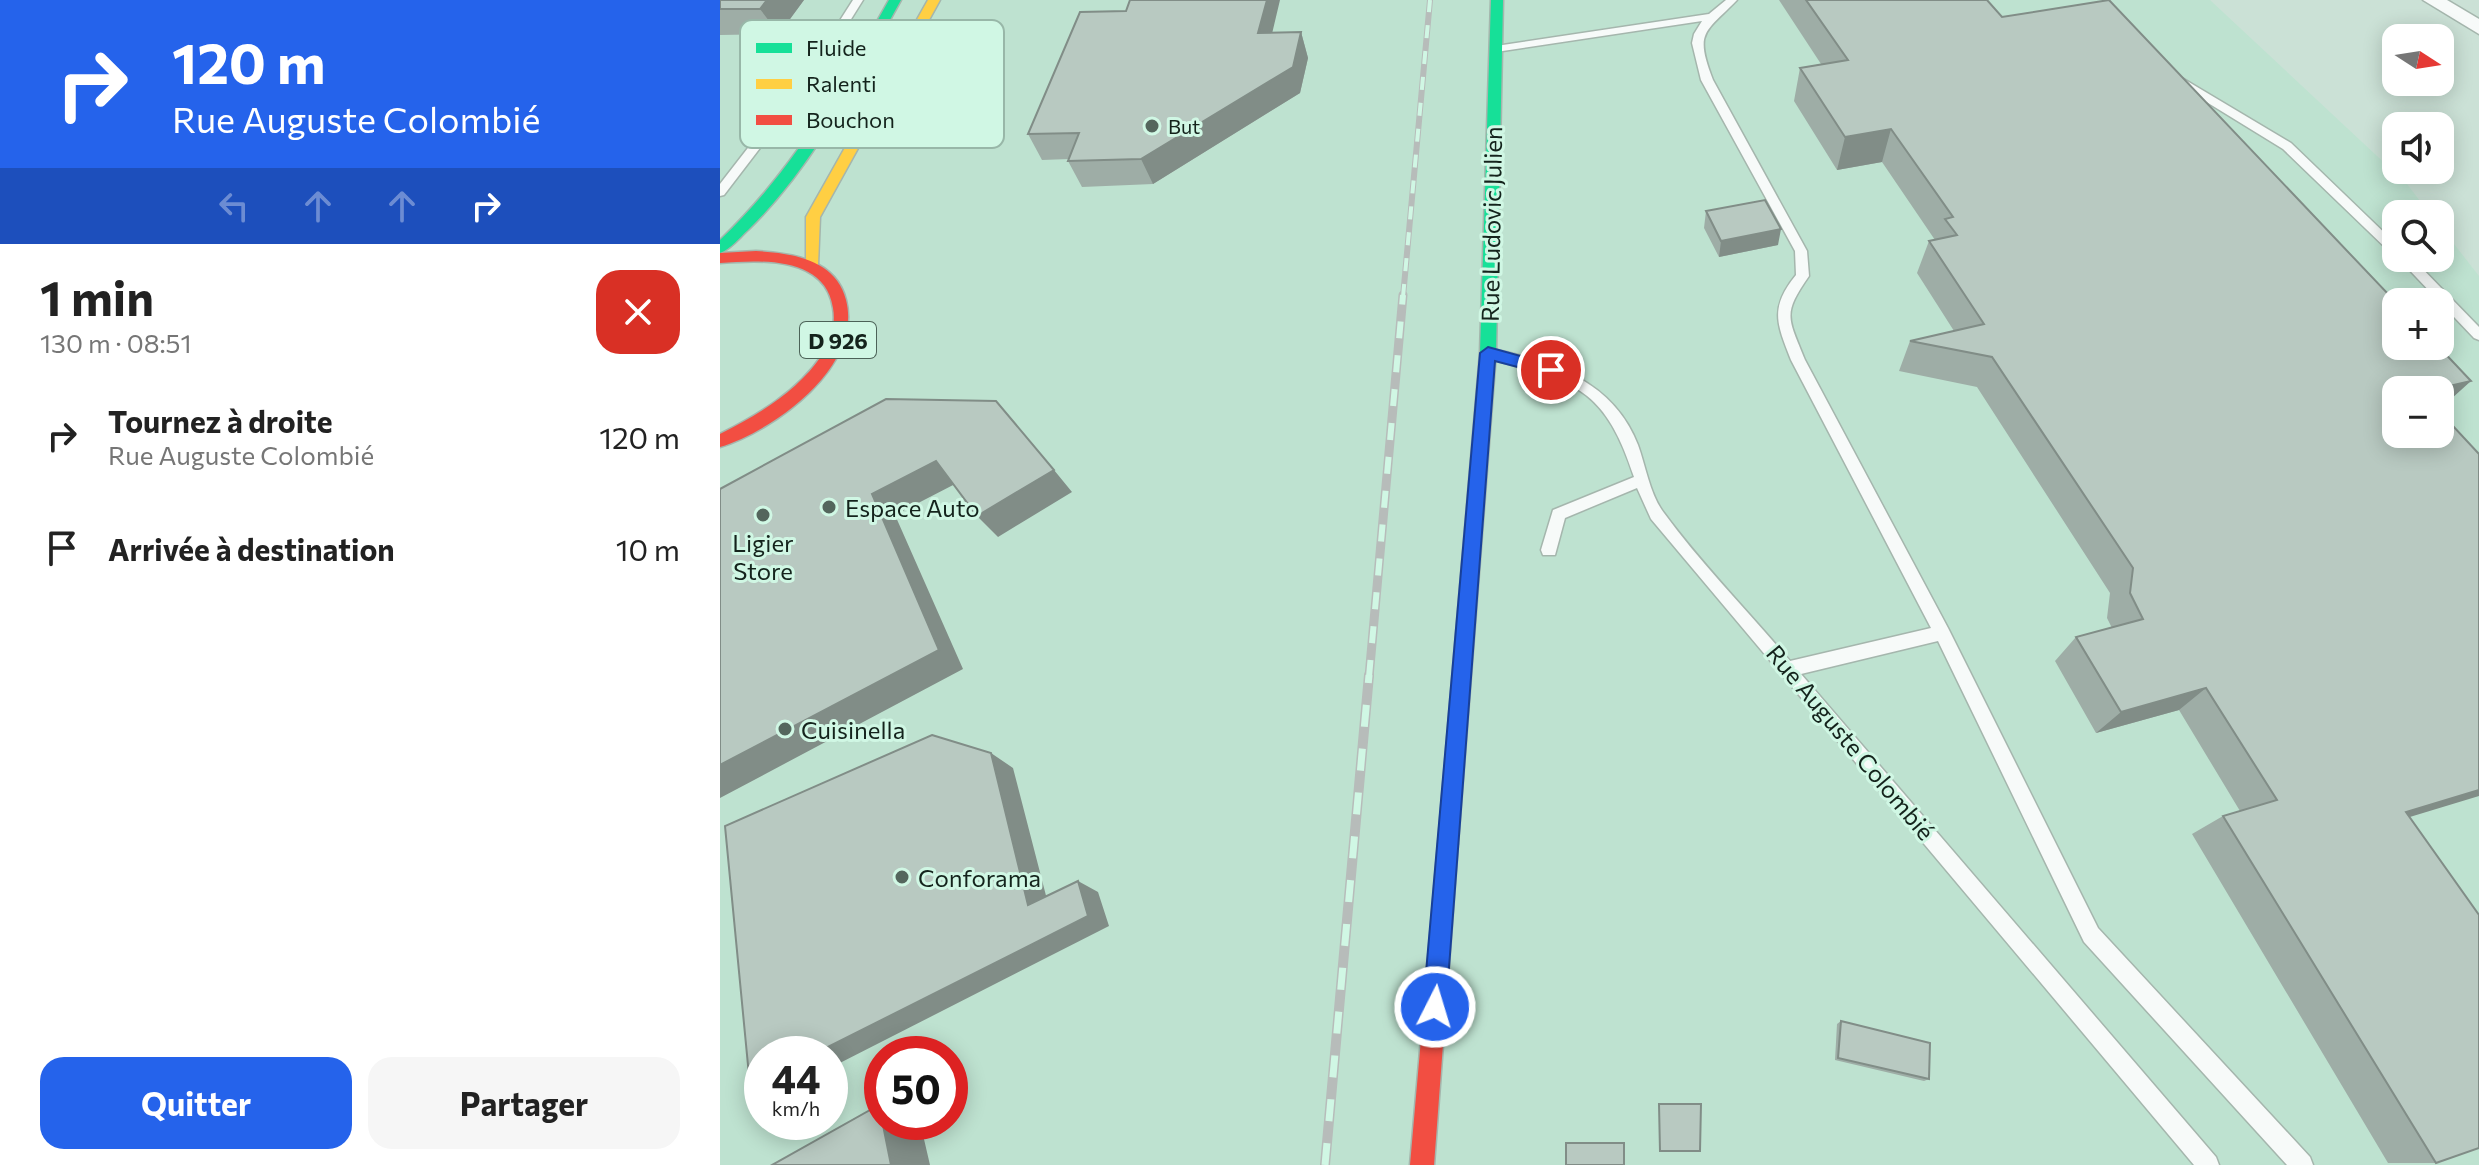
<!DOCTYPE html>
<html lang="fr">
<meta charset="utf-8">
<style>
:root{--surface:#fff;--page:#f6f6f6;--text:#222;--muted:#767676;--accent:#2563eb}
body{margin:0;font-family:Commissioner,sans-serif;background:var(--page);color:var(--text);height:100vh;display:flex;flex-direction:column;font-size:30px;white-space:nowrap}
*{box-sizing:border-box;margin:0}
p{font-size:26px;color:var(--muted)}
.icon{flex:none;width:44px;height:44px;fill:none;stroke:currentColor;stroke-width:2;stroke-linecap:round;stroke-linejoin:round}
.map{position:relative;flex:1;overflow:hidden}
.details{display:flex;flex-direction:column;background:var(--surface);width:720px}
.details>*{flex:none}
.banner{background:#2563eb;color:#fff;overflow:hidden}
.needle{width:52px;rotate:102deg}
.controls{position:absolute;left:1662px;top:24px;display:grid;gap:16px}
.controls a{display:grid;place-items:center;width:72px;height:72px;border-radius:16px;background:var(--surface);box-shadow:0 4px 20px #0003;font-size:40px}
.speed{position:absolute;left:24px;top:1036px;display:flex;gap:16px;font-size:40px;font-weight:700;text-align:center}
.speed>*{display:grid;place-content:center;width:104px;height:104px;border-radius:50%;background:var(--surface);box-shadow:0 4px 20px #0003;line-height:1}
.speed small{font-size:20px;font-weight:400}
.speed .limit{border:12px solid #d22;background:#fff;color:#111}
.pin{position:absolute;display:grid;place-items:center;width:68px;height:68px;color:#fff;margin:-34px;border:4px solid #fff;border-radius:50%;box-shadow:0 2px 8px #0007}
.me{position:absolute;width:88px;margin:-44px;rotate:5deg;stroke-linejoin:round;filter:drop-shadow(0 0 6px #0008)}
.turn{display:flex;align-items:center;gap:28px;height:168px;padding:0 40px;font-size:36px}
.turn .icon{width:104px;height:104px;stroke-width:2.5}
.turn b{display:block;font-size:56px;line-height:68px}
.lanes{display:flex;align-items:center;height:76px;padding:0 40px;background:#0003;justify-content:center;gap:40px;direction:ltr}
.lanes .off{opacity:.35}
.round{display:grid;place-items:center;flex:none;width:84px;height:84px;border-radius:24px;background:var(--page)}
.overview{display:flex;align-items:center;justify-content:space-between;height:136px;padding:0 40px}
h1{font-size:48px;font-weight:700;line-height:60px}
.action{display:flex;gap:16px;margin-top:auto;padding:16px 40px}
.action a{flex:1;height:92px;border-radius:24px;background:var(--accent);color:#fff;font-size:32px;font-weight:700;line-height:92px;text-align:center}
.action a+a{background:var(--page);color:var(--text)}
ul{padding:0;list-style:none}
li{display:flex;align-items:center;gap:24px;height:112px;padding:0 40px}
li div{flex:1}
li b{display:block;font-size:30px}
li em{font-style:normal}
main{display:flex;flex:1;min-height:0}
.map>svg:first-child{display:block}
</style>
<main>
<section class="details">
<div class="banner">
<div class="turn"><svg class="icon" aria-label="right" viewBox="0 0 24 24"><path d="M7 20v-9h11M14 6l5 5-5 5"/></svg><div><b>120 m</b>Rue Auguste Colombié</div></div>
<div class="lanes"><svg class="icon off" aria-label="left" viewBox="0 0 24 24"><path d="M17 20v-9H6M10 6l-5 5 5 5"/></svg><svg class="icon off" aria-label="ahead" viewBox="0 0 24 24"><path d="M12 20V5M6 11l6-6 6 6"/></svg><svg class="icon off" aria-label="ahead" viewBox="0 0 24 24"><path d="M12 20V5M6 11l6-6 6 6"/></svg><svg class="icon" aria-label="right" viewBox="0 0 24 24"><path d="M7 20v-9h11M14 6l5 5-5 5"/></svg></div>
</div>
<div class="overview"><div><h1>1 min</h1><p>130 m · 08:51</p></div><a class="round" style="background:#d93025;color:#fff"><svg class="icon" aria-label="close" viewBox="0 0 24 24"><path d="M6 6l12 12M18 6L6 18"/></svg></a></div>
<ul>
<li><svg class="icon" aria-label="right" viewBox="0 0 24 24"><path d="M7 20v-9h11M14 6l5 5-5 5"/></svg><div><b>Tournez à droite</b><p>Rue Auguste Colombié</p></div><em>120 m</em></li>
<li><svg class="icon" aria-label="arrive" viewBox="0 0 24 24"><path d="M6 21V4h12l-3 4 3 4H6"/></svg><div><b>Arrivée à destination</b></div><em>10 m</em></li>
</ul>
<div class="action"><a>Quitter</a><a>Partager</a></div>
</section>
<div class="map">
<svg width="1759" height="1165" viewBox="0 0 1759 1165">
<rect width="100%" height="100%" fill="#cbe1d6"/>
<path fill="#bee2d0" fill-rule="evenodd" d="M0,0H1490L1687,184L1710,214H1676V258H1720V226L1759,276V1165H0ZM1676,302H1720V346H1676ZM1676,390H1720V434H1676ZM42,1054H110V1122H42ZM162,1054H230V1122H162Z"/>
<g fill="none" stroke-linecap="round" stroke-linejoin="round">
<g stroke="#a5b6ad" stroke-width="3">
<path id="lane" d="M133,0H143L98,72L4,195L0,196V184L89,69Z
M1006,0H1017C985,33 974,31 993,80L1087,251L1089,276C1062,315 1068,317 1085,360L1228,628L1378,928L1590,1157L1593,1165H1567L1364,942L1218,641L1081,674L1496,1157L1499,1165H1474L931,519L917,488L845,518L835,555H823L821,550L833,510L914,477C883,382 851,382 763,357L761,353L768,348C831,361 893,380 918,445C926,467 930,495 944,513C982,565 1029,612 1070,661L1211,628L1071,360C1057,324 1049,308 1076,275L1075,251L981,80L972,43L974,34L982,21L776,52L771,49L776,46L989,14Z
M1454,78H1462L1571,143L1676,244V255L1672,254L1563,149L1454,82Z
M1678,258H1692L1759,327V340L1754,338Z"/>
</g>
<g stroke="#a5b6ad" stroke-width="3">
<path id="street" d="M1703,0H1727L1759,19V34Z"/>
</g>
<g stroke="#a5b6ad" stroke-width="3">
<path id="fast" d="M169,0H181C137,79 94,166 28,230C19,238 11,249 0,253V240C73,171 121,86 169,0Z
M771,0H783L776,353L738,844L735,851L728,854L721,851L718,844L760,353Z"/>
</g>
<g stroke="#a5b6ad" stroke-width="3">
<path id="slow" d="M208,0H220L100,217L98,265L96,269H86V217Z"/>
</g>
<g stroke="#a5b6ad" stroke-width="3">
<path id="jam" d="M36,251C71,253 116,259 126,300C143,366 55,430 0,447V434C38,415 78,391 102,355C111,342 116,324 113,308C105,256 41,260 0,263V253Z
M728,834L735,837L738,844L714,1165H690L718,844L721,837Z"/>
</g>
<use href="#lane" fill="#f7faf9" fill-rule="evenodd"/>
<use href="#street" fill="#f7faf9" fill-rule="evenodd"/>
<use href="#fast" fill="#16e098" fill-rule="evenodd"/>
<use href="#slow" fill="#ffcf43" fill-rule="evenodd"/>
<use href="#jam" fill="#f24e42" fill-rule="evenodd"/>
<g stroke="#b7bcba" stroke-width="6">
<path id="rail-far2" d="M683,297L710,0"/>
</g>
<g stroke="#b7bcba" stroke-width="9">
<path id="rail-far1" d="M649,677L683,295"/>
</g>
<g stroke="#b7bcba" stroke-width="10">
<path id="rail" d="M605,1165L649,675"/>
</g>
<use href="#rail-far2" stroke="#d0f7e4" stroke-width="4" stroke-dasharray="13" stroke-linecap="butt"/>
<use href="#rail-far1" stroke="#d0f7e4" stroke-width="6" stroke-dasharray="17" stroke-linecap="butt"/>
<use href="#rail" stroke="#d0f7e4" stroke-width="7" stroke-dasharray="22" stroke-linecap="butt"/>
</g>
<path fill="#9eada6" d="M0,0H84L59,34L0,35Z
M1059,0H1267L1282,17L1720,390L1689,817L1716,1163H1668L1472,834L1503,816L1520,811L1459,710L1376,733L1335,661L1356,637L1392,628L1387,618L1390,593L1257,387L1179,371L1190,341L1234,331L1197,273L1209,241L1215,240L1162,162L1117,170L1074,101L1080,68L1101,64Z
M581,32L588,58L580,93L433,184L362,187L348,161L349,159L322,160L308,134L552,33Z
M986,211L1058,245L999,257L984,228Z
M1121,1021L1209,1079L1204,1081L1115,1060L1117,1024Z"/>
<path fill="#818d87" d="M47,0H84L59,34L40,9Z
M547,0H560L546,59L538,33Z
M581,32L588,58L580,93L433,184L421,159Z
M1171,129L1162,162L1117,170L1125,137Z
M1061,229L1058,245L999,257L1001,241Z
M1751,381L1720,409V390H1712Z
M216,461L237,483L175,515L243,669L0,798V765L152,494Z
M334,470L352,492L278,537L257,516Z
M1486,688L1459,710L1376,733L1401,712Z
M271,753L293,768L331,915L308,905Z
M1759,790V796L1647,830L1686,812Z
M358,881L378,892L389,926L110,1068V1054H94Z
M42,1080V1087L30,1086Z
M162,1122H200L210,1165H171Z"/>
<path fill="#b8c9c1" stroke="#818d87" stroke-width="2" d="M0,0H47L40,9H0Z
M410,0H547L538,33L581,32L573,67L421,159L348,161L359,133L308,134L360,12L406,11Z
M1086,0H1267L1282,17L1389,0L1668,294L1685,290L1697,302H1676V346H1718L1751,381L1712,390H1676V434H1720V412L1759,454V790L1686,812L1759,915V1148L1716,1163L1503,816L1557,800L1486,688L1401,712L1356,637L1423,619L1410,593L1413,568L1272,357L1190,341L1264,324L1209,241L1237,235L1225,219L1233,217L1171,129L1125,137L1080,68L1128,60Z
M1045,200L1061,229L1001,241L986,211Z
M166,399L276,401L334,470L257,516L216,461L152,494L219,650L0,765V489Z
M212,735L271,753L308,905L358,881L368,916L94,1054H42V1080L30,1086L5,826Z
M1121,1021L1210,1043L1209,1079L1118,1058Z
M939,1104H981L980,1151H940Z
M159,1105L171,1165H52Z
M846,1143H904V1165H846Z"/>
<path fill="#2563eb" stroke="#184099" stroke-width="2" d="M768,347L837,366L839,370L831,376L775,361L726,1007L723,1015L715,1018L707,1015L703,1007L760,353Z"/>
<g fill="#54665d" stroke="#d0f7e4" stroke-width="3">
<circle cx="432" cy="126" r="8"/>
<circle cx="109" cy="507" r="8"/>
<circle cx="43" cy="515" r="8"/>
<circle cx="65" cy="729" r="8"/>
<circle cx="182" cy="877" r="8"/>
</g>
<g text-anchor="middle" dominant-baseline="central" stroke-width="6" stroke-linejoin="round" paint-order="stroke">
<g font-size="20" fill="#14231c" stroke="#d0f7e4" text-anchor="start">
<text x="448" y="126">But</text>
</g>
<rect fill="#d0f7e4" stroke="#4c6358" stroke-width="2" x="80" y="322" width="76" height="36" rx="6"/>
<g font-size="22" font-weight="bold" fill="#14231c">
<text x="118" y="340">D 926</text>
</g>
<g font-size="24" fill="#14231c" stroke="#d0f7e4">
<text transform="translate(771 224) rotate(-89)">Rue Ludovic Julien</text>
<text transform="translate(1131 742) rotate(50)">Rue Auguste Colombié</text>
</g>
<g font-size="24" fill="#14231c" stroke="#d0f7e4" text-anchor="start">
<text x="125" y="507">Espace Auto</text>
<text x="43" y="542" text-anchor="middle">Ligier<tspan x="43" dy="28">Store</tspan></text>
<text x="81" y="729">Cuisinella</text>
<text x="198" y="877">Conforama</text>
</g>
</g>
<rect x="20" y="20" width="264" height="128" rx="12" fill="#d0f7e4" stroke="#98b7a8" stroke-width="2"/>
<rect x="36" y="43" width="36" height="10" fill="#16e098"/>
<rect x="36" y="79" width="36" height="10" fill="#ffcf43"/>
<rect x="36" y="115" width="36" height="10" fill="#f24e42"/>
<g font-size="22" fill="#14231c">
<text x="86" y="56">Fluide</text>
<text x="86" y="92">Ralenti</text>
<text x="86" y="128">Bouchon</text>
</g>
</svg>
<div class="controls">
<a><svg class="needle" viewBox="-14 -14 28 28"><path d="M0-13l5 13h-10z" fill="#e53935"/><path d="M0 13l5-13h-10z" fill="#767676"/></svg></a>
<a><svg class="icon" aria-label="sound" viewBox="0 0 24 24"><path d="M4 9h4l5-4v14l-5-4H4zM17 9q2 3 0 6"/></svg></a>
<a><svg class="icon" aria-label="search" viewBox="0 0 24 24"><circle cx="10" cy="10" r="6"/><path d="M15 15l6 6"/></svg></a>
<a>+</a>
<a>−</a>
</div>
<div class="speed"><div>44<small>km/h</small></div><div class="limit">50</div></div>
<div class="pin" style="left:831px;top:370px;background:#d93025"><svg class="icon" aria-label="arrive" viewBox="0 0 24 24"><path d="M6 21V4h12l-3 4 3 4H6"/></svg></div>
<svg class="me" style="left:715px;top:1007px" viewBox="-20 -20 40 40"><circle r="17" fill="#2563eb" stroke="#fff" stroke-width="3"/><path d="M0-11L8 9 0 5-8 9z" fill="#fff"/></svg>
</div>
</main>
